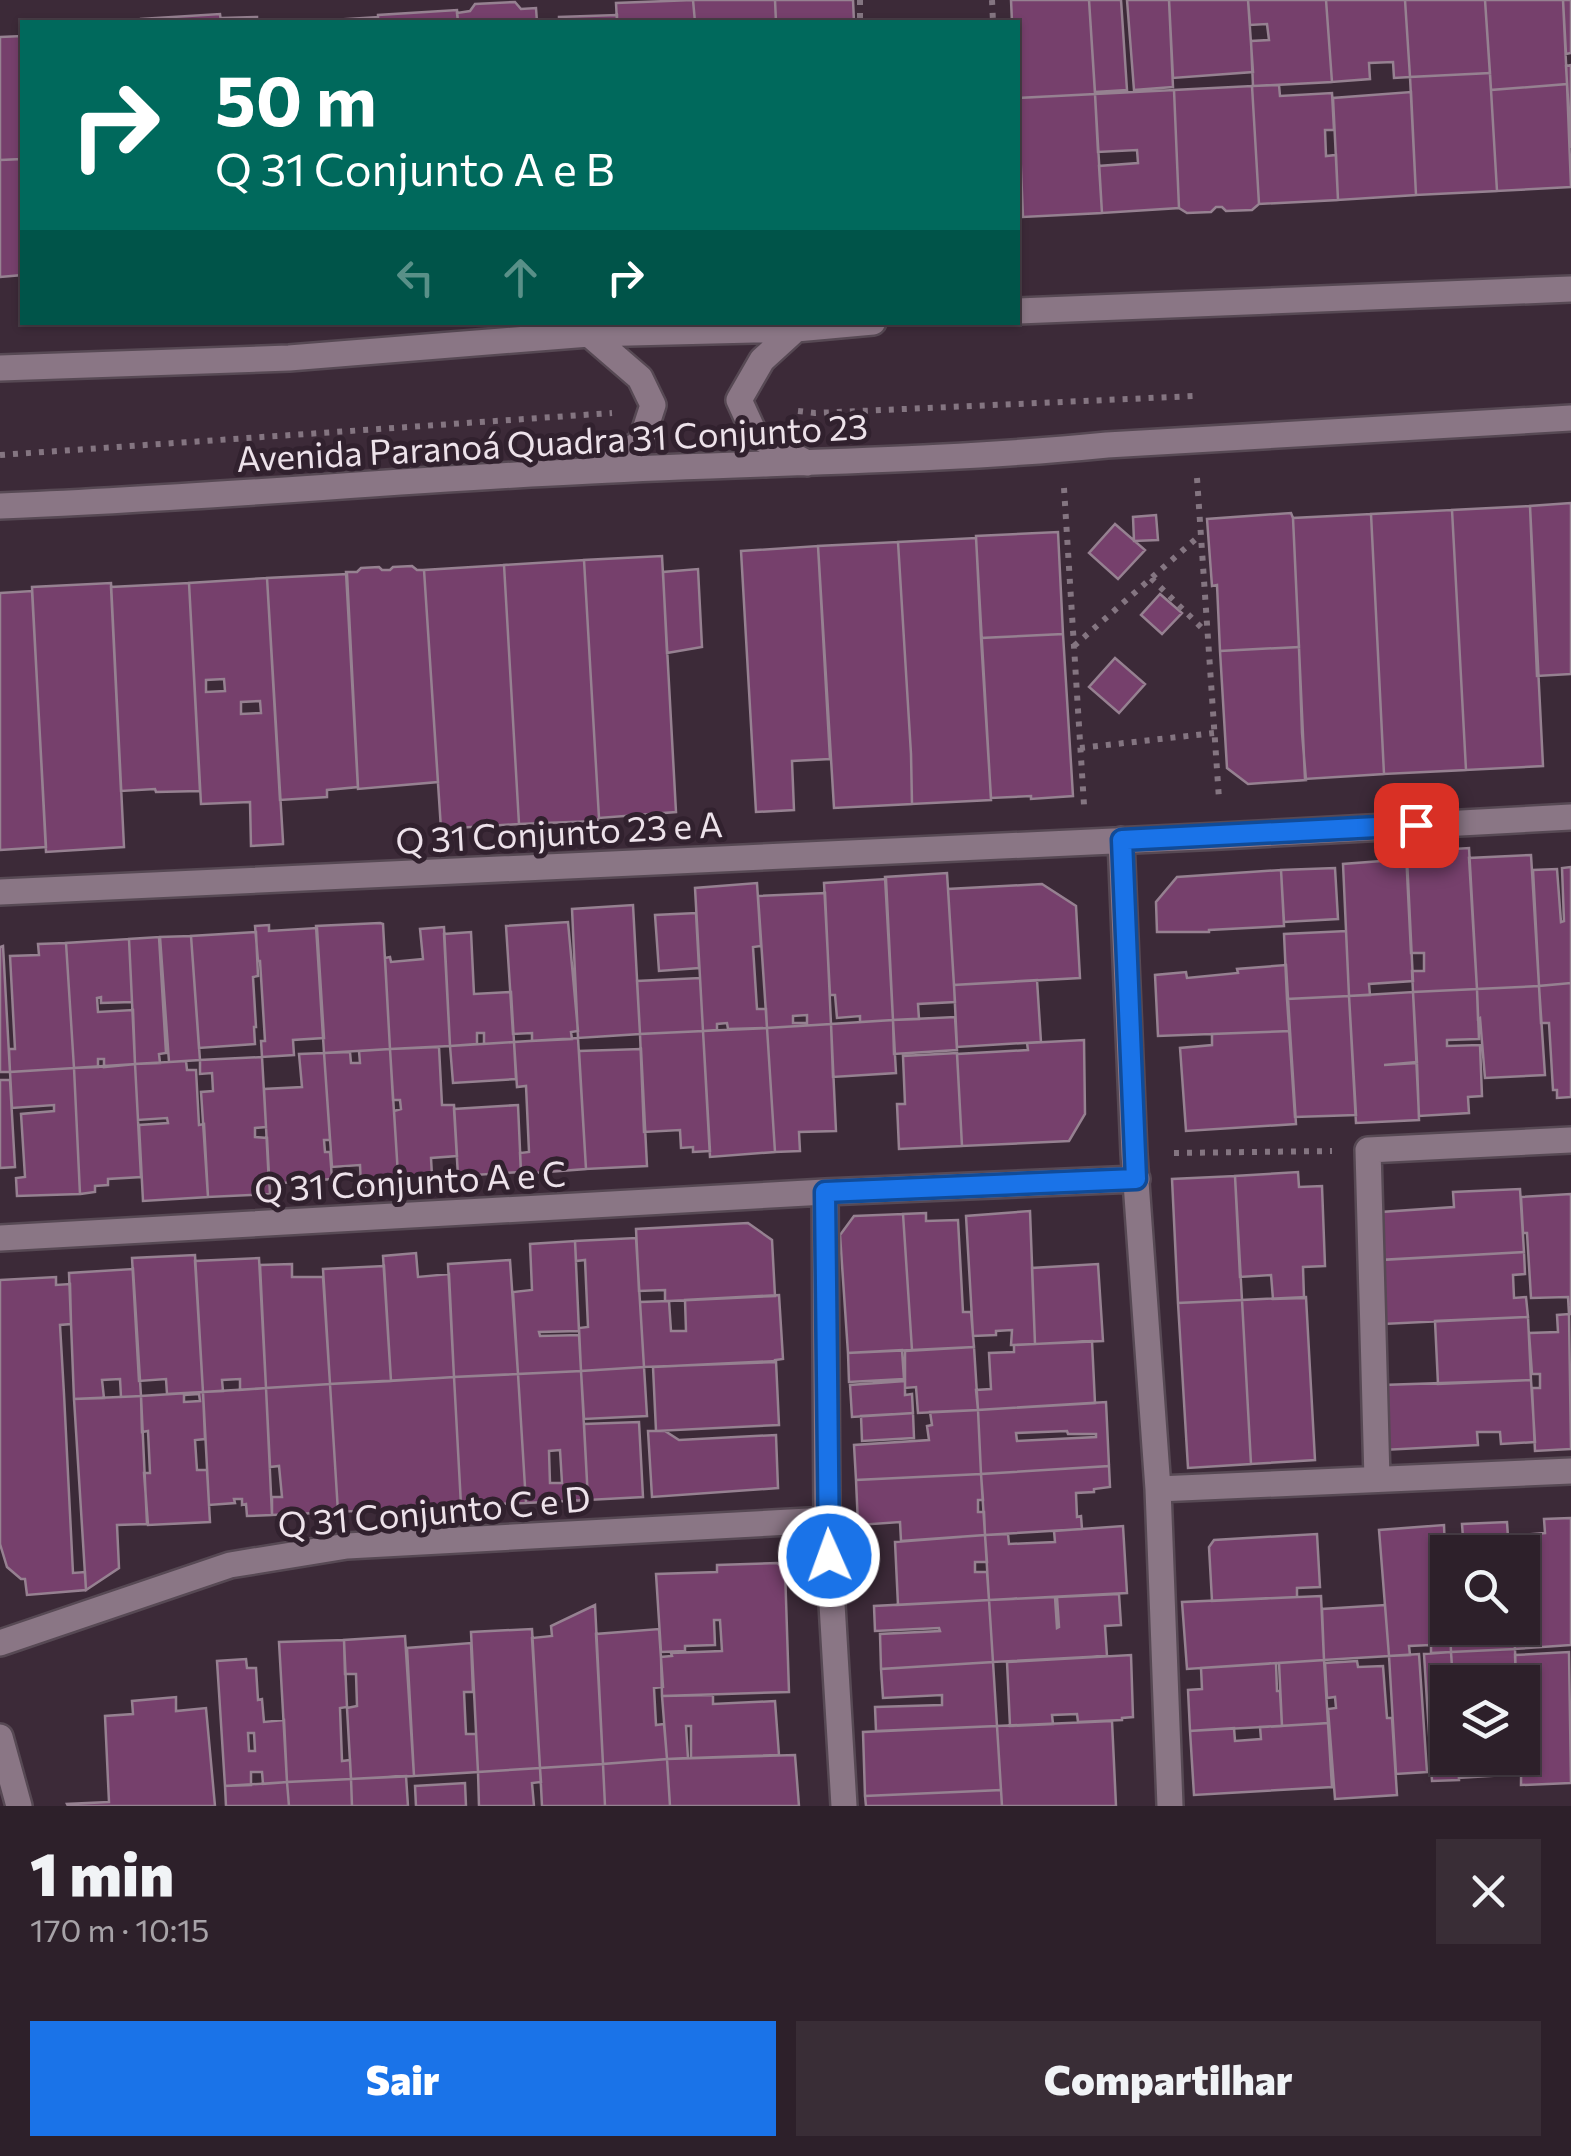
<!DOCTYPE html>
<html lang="pt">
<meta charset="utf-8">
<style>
:root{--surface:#2d202a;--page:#392d36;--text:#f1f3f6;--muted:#a7a3a8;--line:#483e47;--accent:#1a73e8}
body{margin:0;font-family:Commissioner,sans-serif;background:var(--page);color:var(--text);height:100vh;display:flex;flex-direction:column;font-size:38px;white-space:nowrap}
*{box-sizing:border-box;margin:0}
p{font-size:32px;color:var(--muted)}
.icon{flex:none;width:55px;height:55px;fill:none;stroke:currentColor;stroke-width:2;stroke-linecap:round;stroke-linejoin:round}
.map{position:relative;height:1806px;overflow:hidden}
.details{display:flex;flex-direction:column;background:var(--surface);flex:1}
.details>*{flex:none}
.banner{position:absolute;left:20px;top:20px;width:1000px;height:305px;border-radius:0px;box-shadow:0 2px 8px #0004,0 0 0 2px var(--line);background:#00695c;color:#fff;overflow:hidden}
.tools{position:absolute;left:1430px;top:1535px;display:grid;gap:20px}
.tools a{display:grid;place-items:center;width:110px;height:110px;border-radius:0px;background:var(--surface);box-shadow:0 2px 8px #0004,0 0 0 2px var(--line);font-size:50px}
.pin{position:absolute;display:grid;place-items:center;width:85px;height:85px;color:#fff;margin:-42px;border-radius:20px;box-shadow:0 5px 15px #0006}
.me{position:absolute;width:110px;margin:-55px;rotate:358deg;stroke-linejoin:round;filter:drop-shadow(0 0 8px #0008)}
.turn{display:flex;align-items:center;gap:35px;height:210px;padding:0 30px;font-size:45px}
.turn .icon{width:130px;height:130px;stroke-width:2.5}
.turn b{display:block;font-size:70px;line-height:85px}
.lanes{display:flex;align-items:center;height:95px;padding:0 30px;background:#0003;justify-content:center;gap:50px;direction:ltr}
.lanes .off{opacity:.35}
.round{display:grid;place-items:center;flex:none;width:105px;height:105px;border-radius:0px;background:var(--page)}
.headline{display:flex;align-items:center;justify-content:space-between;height:170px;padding:0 30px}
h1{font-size:60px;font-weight:800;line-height:75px}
.primary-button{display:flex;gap:20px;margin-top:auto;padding:20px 30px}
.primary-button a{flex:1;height:115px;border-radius:0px;background:var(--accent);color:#fff;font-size:40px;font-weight:800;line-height:115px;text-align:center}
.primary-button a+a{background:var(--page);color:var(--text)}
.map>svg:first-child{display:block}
</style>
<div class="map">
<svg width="1571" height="1806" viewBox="0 0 1571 1806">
<rect width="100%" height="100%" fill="#3c2a38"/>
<path fill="#76406c" stroke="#968191" stroke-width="2.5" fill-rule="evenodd" d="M693,0H775L776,22H695Z
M693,0L695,22H617L616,3Z
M775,0H853L854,22H776Z
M1011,0H1089L1095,94L1018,98V22H1012Z
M1089,0H1121L1127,90L1095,92Z
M1127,0H1169L1173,87L1134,90Z
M1169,0H1248L1253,72L1173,78Z
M1248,0H1326L1332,82L1253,86L1251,41L1269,40L1267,24L1250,25Z
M1326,0H1405L1410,77L1394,78L1393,62L1369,63L1370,79L1332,82Z
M1405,0H1485L1490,73L1410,77Z
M1485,0H1563L1567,84L1491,90Z
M1563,0H1571V53L1566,54Z
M515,2L521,9L536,8L537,22H458L457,13L470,11L475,4Z
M457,10L458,22H378V15Z
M220,14L221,22H141V19Z
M617,15V22H537H544V20L559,19V17Z
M378,17V22H299Z
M221,18L257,17V22H221Z
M22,36V159L0,160V37Z
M1571,65V148L1566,66Z
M1490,73L1497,191L1416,195L1410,77Z
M1567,84L1571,187L1497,191L1491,90Z
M1279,85L1280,96L1332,93L1334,130H1325L1326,156L1336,155L1338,200L1259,204L1252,86Z
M1252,86L1259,204L1252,210L1226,211L1222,207H1216L1211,212L1187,213L1179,208L1174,90Z
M1174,90L1179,208L1102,213L1099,166L1138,163L1137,150L1098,152L1095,94Z
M1411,92L1416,195L1338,200L1333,98Z
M1095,94L1102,213L1023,217L1018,98Z
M22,159V275L0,277V160Z
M1571,503V674L1537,676L1530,506Z
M1530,506L1543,766L1466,770L1452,510Z
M1452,510L1466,770L1384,774L1371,514Z
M1291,513L1293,518L1299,647L1220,651L1217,585L1212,586L1207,519Z
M1371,514L1384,774L1305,779L1293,518Z
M1156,515L1158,540L1134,541L1133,517Z
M1115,524L1145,550L1118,579L1089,553Z
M1058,532L1063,634L981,638L976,536Z
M976,538L991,800L912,804L911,754L898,542Z
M898,542L911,754L912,804L834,808L818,546Z
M818,546L830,759L792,761L794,810L756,812L741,551Z
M662,556L676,812L599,818L584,560Z
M584,560L599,818L597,821L519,824L504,565Z
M504,565L519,824L441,829L424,570Z
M412,566L417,570H424L438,782L358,789L346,572H357L361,568L379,567L382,570H390L393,567Z
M698,569L702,647L667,653L663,572Z
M347,574L358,787L327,790V797L280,800L267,578Z
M267,578L283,841V844L251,846L250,802L201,804L189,583ZM224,679L225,691L206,692V680ZM260,701L261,713L241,714V702Z
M111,583L124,847L46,852L32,587Z
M189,583L200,791L156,792L155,789L121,791L111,587Z
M32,591L46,847L0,850V593Z
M1160,594L1182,613L1162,634L1141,615Z
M1063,634L1073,796L1031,799V796L991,798L981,638Z
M1299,647L1302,733L1306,780L1248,784L1227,768L1220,651Z
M1115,658L1145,684L1119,713L1089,687Z
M1469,848L1477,989L1413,992L1412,971H1424V953H1411L1406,852Z
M1531,855L1539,986L1477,989L1469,858Z
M1407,859L1413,981L1369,984L1370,995L1349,996L1343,864Z
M1571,867V983L1539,986L1533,870L1557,869L1561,922L1564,921L1562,868Z
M1335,868L1338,919L1284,922L1281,870Z
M1281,870L1284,926L1209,930V932H1157L1156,902L1177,877Z
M947,873L955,1002L918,1004L919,1019L893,1020L885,877Z
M886,879L893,1020L860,1022V1016L837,1018L835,995H830L824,883Z
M757,883L761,946L753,947L757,1009H766L767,1028L728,1029L727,1023L717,1024V1030L703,1031L695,888Z
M1042,884L1076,906L1080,978L954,985L948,889Z
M825,893L831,1024L767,1028L758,896ZM807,1015V1023H793V1016Z
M633,905L640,1034L578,1038L572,909Z
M696,913L699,968L659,971L655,915Z
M568,922L578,1031L571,1032L572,1039L532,1041V1033L513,1034L506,926Z
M380,923L383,924L390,1049L324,1053L316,926Z
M269,925V931L317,928L324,1038L293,1040L294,1055L262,1057L261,1041H265L260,961H258L255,926Z
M444,927L450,1046L390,1049L385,958L390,957L391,962L423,959L420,929Z
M1346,931L1349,996L1287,999L1284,934Z
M256,932L258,976L253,977L256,1027H254L255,1044L199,1048L191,936Z
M471,932L474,994L511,992L514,1042L484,1044V1033H477V1044L450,1046L444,934Z
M191,936L200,1060L169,1062L160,937Z
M159,937L166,1053L159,1054L160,1063L135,1064L129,939Z
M129,939L132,1002L101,1003V997L97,998L98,1012L133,1010L135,1064L104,1067V1059H98V1067L74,1068L66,943Z
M66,943L74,1068L10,1072L9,1049H15L10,956L39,955L38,944Z
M3,946L10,1072H0V947Z
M1286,965L1290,1031L1158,1036L1155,975L1186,972L1187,978L1197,977L1238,973L1237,969Z
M700,978L703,1031L640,1034L637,981Z
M1037,980L1041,1042L957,1047L954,985Z
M1571,983V1097L1557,1098V1090H1553L1549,1023H1541L1539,986Z
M1539,986L1545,1075L1485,1078L1480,1018L1478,1019L1477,989Z
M1477,989L1479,1039L1447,1040V1046L1480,1045L1482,1096L1468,1097L1469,1113L1419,1116L1413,992Z
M1413,992L1417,1062L1384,1065L1417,1063L1419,1120L1356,1123L1349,996Z
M1349,996L1356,1115L1295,1117L1287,999Z
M955,1017L957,1050L894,1054L893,1020Z
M893,1020L896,1073L833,1077L831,1024Z
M831,1024L836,1131L799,1132L800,1151L775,1152L767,1028Z
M767,1028L775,1152L710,1157L703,1031Z
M703,1031L710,1151L693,1152V1147L681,1148L680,1130L644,1132L640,1034Z
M1290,1031L1296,1124L1186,1131L1180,1048L1212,1045V1034Z
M578,1038L586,1169L521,1174L520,1153L529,1152L526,1086L517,1087L514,1042Z
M1084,1040L1085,1114L1069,1141L962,1146L957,1054L1028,1050L1027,1043Z
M514,1042L516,1079L453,1083L450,1046Z
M439,1047L442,1105H454L457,1156L431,1158L432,1176L395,1179V1175H398L394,1111L401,1109L400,1100H393L390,1049Z
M390,1049L398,1175H395L396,1185L361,1187L360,1165L332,1167L324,1053L350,1052L351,1063H360L359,1051Z
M641,1049L647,1166L586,1169L579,1051Z
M324,1053L330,1140H324L325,1152H330L332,1179L269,1184L264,1089L302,1087L299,1054Z
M957,1053L962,1146L899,1149L897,1104H905L903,1056Z
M262,1057L266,1127L255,1128V1137L267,1138L270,1194L208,1197L201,1092L213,1091L212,1073L200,1074V1060Z
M186,1061L187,1070H196L199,1125L204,1124L208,1197L143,1201L139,1125L168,1123L167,1118L138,1120L135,1064Z
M135,1064L141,1177L108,1179V1185L95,1186V1192L80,1194L74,1068Z
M74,1068L80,1194L17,1196L16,1178L25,1177L21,1114L54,1111V1105L12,1108L10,1072Z
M0,1080H10L15,1167L0,1168Z
M518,1105L521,1172L458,1176L454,1109Z
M1298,1172L1299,1187L1322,1186L1325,1266L1303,1267L1304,1298L1273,1299L1271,1275L1240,1277L1235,1176Z
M1235,1176L1242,1300L1178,1303L1172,1179Z
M1520,1189L1524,1252L1383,1260L1381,1212L1454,1207L1453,1192Z
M1571,1194V1314H1569L1568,1297L1531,1298L1527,1233H1523L1521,1197Z
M1030,1211L1035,1344L1011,1345L1012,1330L996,1331V1335L973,1336L966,1216Z
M926,1213V1221L958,1220L963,1312H971L974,1347L912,1350L903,1214Z
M903,1214L912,1350L848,1353L840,1235L854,1216Z
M748,1223L772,1240L775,1296L669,1301H665V1290L639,1291L636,1229Z
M636,1238L644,1367L581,1371L579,1328L588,1327L585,1260L576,1261L575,1241Z
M575,1241L579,1331L539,1332L540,1336L579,1335L581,1371L518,1374L513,1292L532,1290L530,1244Z
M1524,1252L1525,1274L1513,1275L1514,1298L1526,1297L1528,1317L1383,1324L1379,1260Z
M416,1253L418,1277L449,1274L454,1377L391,1381L383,1256Z
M195,1255L203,1392L167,1394L166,1379L139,1381L132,1258Z
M259,1258L266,1388L240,1390V1379L222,1380L223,1391L203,1392L195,1261Z
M510,1260L518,1374L454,1377L448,1264Z
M292,1264V1277H323L330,1384L266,1388L260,1265Z
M1098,1264L1103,1341L1035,1344L1032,1268Z
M384,1266L391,1381L330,1384L323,1269Z
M133,1269L141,1396L121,1397L120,1379L102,1380L104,1398L74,1399L69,1273Z
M56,1277V1285L70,1284L71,1324L60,1325L64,1394L73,1573L85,1572L86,1590L27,1595L25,1579H21L7,1567L0,1544V1280Z
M779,1295L783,1359L775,1360V1362L644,1367L640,1302L669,1301L671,1331H686L685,1300Z
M1306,1297L1315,1460L1251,1464L1242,1300Z
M1242,1300L1251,1464L1188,1468L1178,1303Z
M1569,1314L1571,1449L1535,1451L1532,1388H1540V1374H1532L1529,1333L1558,1332L1557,1315Z
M1528,1317L1531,1380L1438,1384L1435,1321Z
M1092,1341L1095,1403L978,1410L976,1390L991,1389L989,1353L1014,1352V1345Z
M974,1347L978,1410L918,1413L916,1387L905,1388V1351Z
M902,1350L904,1379L849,1382L848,1353Z
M776,1361L779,1425L656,1431L653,1367Z
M644,1367L647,1416L584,1419L581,1371Z
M581,1371L588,1500L526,1503L518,1374ZM560,1450L562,1483H550L549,1451Z
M518,1374L526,1503L461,1505L454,1377Z
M454,1377L461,1505L338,1512L330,1384Z
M1531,1380L1535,1442L1501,1444L1500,1432H1477L1478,1445L1383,1450L1382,1385Z
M905,1381V1395L912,1394L913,1413L852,1417L850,1385Z
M330,1384L338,1512L272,1515V1497H282L279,1466L270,1467L266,1388Z
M266,1388L272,1515L247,1516L246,1504L242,1505V1499H234L235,1503L209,1505L203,1392Z
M203,1392L205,1439L195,1440L197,1470H207L210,1522L148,1525L144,1473H150L148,1431L142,1432L141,1396ZM199,1394L200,1401L184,1402V1395Z
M141,1396L147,1524L117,1525L119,1568L86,1590L74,1399Z
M1106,1402L1109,1466L981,1474L978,1410ZM1067,1431L1068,1434H1096V1437L1017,1441L1016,1433Z
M978,1410L981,1474L856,1480L854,1445L929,1440L927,1426L932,1425L930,1412Z
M913,1413L914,1438L862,1441L861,1416Z
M639,1422L643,1497L588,1500L584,1424Z
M648,1431H665L679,1440L776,1435L778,1488L652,1497Z
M1109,1466L1110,1487L1094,1489V1492L1076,1493L1077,1517L1081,1516L1082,1529L985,1535L981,1474Z
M981,1474L983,1500H978V1512H984L985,1535L901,1541L900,1522L858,1525L856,1480Z
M1571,1518V1645L1515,1649L1513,1628H1522V1552H1509L1508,1536L1545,1533L1544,1519Z
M1507,1522L1509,1552H1464L1462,1524Z
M1444,1525L1448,1628H1450L1451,1652L1431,1653V1645L1409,1646L1410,1655L1389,1656L1379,1530Z
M1123,1526L1127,1593L989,1600L985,1535L1008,1534L1009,1544L1055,1542L1054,1531Z
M1317,1534L1320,1587L1297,1588V1597L1212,1601L1209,1547L1214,1540Z
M985,1535L987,1562H975V1572H987L989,1600L898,1605L895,1542Z
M777,1563L785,1569L789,1692L662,1696L661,1657L672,1656L671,1653L722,1651L720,1620H714L715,1645L685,1646V1651L661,1652L656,1574L717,1572V1565Z
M1119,1594L1121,1625L1105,1626L1107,1656L993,1662L989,1600L1055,1597L1057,1628L1059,1627L1057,1597Z
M1321,1596L1324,1660L1187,1669L1182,1602Z
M989,1600L993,1662L881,1669L880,1634L940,1631L939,1628L875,1631L874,1606Z
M595,1605L603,1764L540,1768L532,1638L552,1636L551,1626Z
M1385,1605L1389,1656L1324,1660L1322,1609Z
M1450,1628H1513L1515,1649L1451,1652Z
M532,1629L540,1768L478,1772L471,1632Z
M659,1629L663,1687L654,1688L656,1725L664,1724L667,1759L603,1764L596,1634Z
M405,1636L414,1776L351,1779L347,1708L357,1706L356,1674H345L344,1640Z
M344,1640L347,1707L340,1708L342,1761L350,1760L351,1779L287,1782L279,1642Z
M471,1643L473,1692H464L466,1734H476L478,1772L414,1776L407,1648Z
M1515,1649L1516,1682H1453L1451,1652Z
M1451,1652L1453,1682H1448V1758H1458L1459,1780L1432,1781L1424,1654Z
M1569,1652L1571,1783L1521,1785L1522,1682H1516L1515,1655Z
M1419,1654L1427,1772L1396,1774L1389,1656Z
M1131,1655L1133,1717L1122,1718V1720L1078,1722L1077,1714L1052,1715L1053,1724L1010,1726L1007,1662Z
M246,1659L247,1668H256L258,1700L262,1699L264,1722L284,1720L287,1782L263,1784L262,1772H251V1785L225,1786L217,1661ZM248,1733H254L255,1751H249Z
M1324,1660L1328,1723L1282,1726L1279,1663Z
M1357,1661L1358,1667L1383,1666L1387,1718H1392L1397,1795L1335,1799L1328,1709L1336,1708L1335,1697L1327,1698L1325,1663Z
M993,1662L997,1726L876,1731L875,1707L942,1705V1695L883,1698L881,1669Z
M1276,1663L1277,1691H1280L1282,1726L1190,1731L1188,1690L1202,1689L1201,1668Z
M713,1695V1704L775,1701L779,1755L691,1758V1726H686L688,1758L667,1759L662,1696Z
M176,1697V1711L206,1708L215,1806H68L67,1804L109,1802L105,1716L133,1714L132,1701Z
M1112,1721L1116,1806H1002L997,1726Z
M1328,1723L1332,1787L1194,1795L1190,1731L1234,1728L1235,1741L1261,1739L1260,1727Z
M997,1726L1001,1790L865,1796L863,1732Z
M795,1755L799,1806H670L667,1759Z
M1458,1758H1520L1521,1774L1459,1778Z
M667,1759L670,1806H605L603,1764Z
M603,1764L605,1806H542L540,1768Z
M540,1768L541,1782L532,1783L534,1806H479L478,1772Z
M406,1776L408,1806H352L351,1779Z
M351,1779L352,1806H289L287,1782Z
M287,1782L289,1806H226L225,1786Z
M465,1783L466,1806H416L415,1786Z
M1001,1790L1002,1806H866L865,1796Z"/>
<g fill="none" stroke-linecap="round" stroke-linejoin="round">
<g stroke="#574954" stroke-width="30">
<path id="minor" d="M1121,840L1134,1154L1158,1489L1170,1806
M0,892L1221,836L1571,817
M825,1192L827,1520L844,1806
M0,1238L825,1192L1137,1179
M1377,1479L1368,1150L1571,1140
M1158,1489L1571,1471
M0,1643L230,1565L347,1546L827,1520
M0,1737L19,1806"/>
</g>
<g stroke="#574954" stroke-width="30">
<path id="tertiary" d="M1018,311L1571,289
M796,329L762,360L739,400L755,435L807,463
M589,334L640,378L653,405L641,442L610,463L596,469
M0,368L289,358L589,334L796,329L873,322
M0,506C197,499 394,480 591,471C763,462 936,462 1107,445L1571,418"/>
</g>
<path stroke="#847581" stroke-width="6" stroke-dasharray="5 8" stroke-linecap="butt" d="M860,0V22
M992,0L993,22
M798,411L815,413L1195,396
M0,455L612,413
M1197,478L1219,799
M1064,488L1084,805
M1151,578L1205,631
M1074,646L1198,537
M1080,748L1214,733
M1174,1153L1332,1151"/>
<use href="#minor" stroke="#8a7685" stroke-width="25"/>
<use href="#tertiary" stroke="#8a7685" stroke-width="25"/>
</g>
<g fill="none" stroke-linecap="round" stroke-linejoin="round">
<g stroke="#114b97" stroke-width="25">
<path id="route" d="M829,1556L825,1192L1136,1179L1122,840L1416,825"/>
</g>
<use href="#route" stroke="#1a73e8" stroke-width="18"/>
</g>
<g text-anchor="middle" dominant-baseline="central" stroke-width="10" stroke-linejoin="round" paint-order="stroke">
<g font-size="35" fill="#ede2ea" stroke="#31212e">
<text transform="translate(552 441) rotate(-3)">Avenida Paranoá Quadra 31 Conjunto 23</text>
<text transform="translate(559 831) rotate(-3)">Q 31 Conjunto 23 e A</text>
<text transform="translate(410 1180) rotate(-3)">Q 31 Conjunto A e C</text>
<text transform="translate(434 1510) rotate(-5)">Q 31 Conjunto C e D</text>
</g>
</g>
</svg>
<div class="tools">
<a><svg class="icon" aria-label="search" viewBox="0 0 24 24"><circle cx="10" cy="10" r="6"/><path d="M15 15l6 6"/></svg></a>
<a><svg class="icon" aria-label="layers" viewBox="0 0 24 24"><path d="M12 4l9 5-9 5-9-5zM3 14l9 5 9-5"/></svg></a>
</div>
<div class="pin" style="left:1416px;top:825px;background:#d93025"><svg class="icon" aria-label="arrive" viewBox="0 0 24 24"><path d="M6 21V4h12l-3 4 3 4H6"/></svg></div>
<svg class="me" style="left:829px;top:1556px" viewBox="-20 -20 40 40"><circle r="17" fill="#1a73e8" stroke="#fff" stroke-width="3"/><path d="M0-11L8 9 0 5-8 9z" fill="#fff"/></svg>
<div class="banner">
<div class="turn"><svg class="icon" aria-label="right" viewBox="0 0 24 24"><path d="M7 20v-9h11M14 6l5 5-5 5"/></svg><div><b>50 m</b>Q 31 Conjunto A e B</div></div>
<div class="lanes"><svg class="icon off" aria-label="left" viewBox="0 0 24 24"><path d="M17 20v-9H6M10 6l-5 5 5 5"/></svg><svg class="icon off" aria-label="ahead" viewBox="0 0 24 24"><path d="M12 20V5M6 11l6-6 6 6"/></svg><svg class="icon" aria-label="right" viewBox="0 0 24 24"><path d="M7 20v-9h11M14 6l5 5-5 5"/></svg></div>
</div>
</div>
<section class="details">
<div class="headline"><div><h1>1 min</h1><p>170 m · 10:15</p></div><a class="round"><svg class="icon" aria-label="close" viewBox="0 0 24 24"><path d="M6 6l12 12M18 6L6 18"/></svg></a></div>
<div class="primary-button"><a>Sair</a><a>Compartilhar</a></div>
</section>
